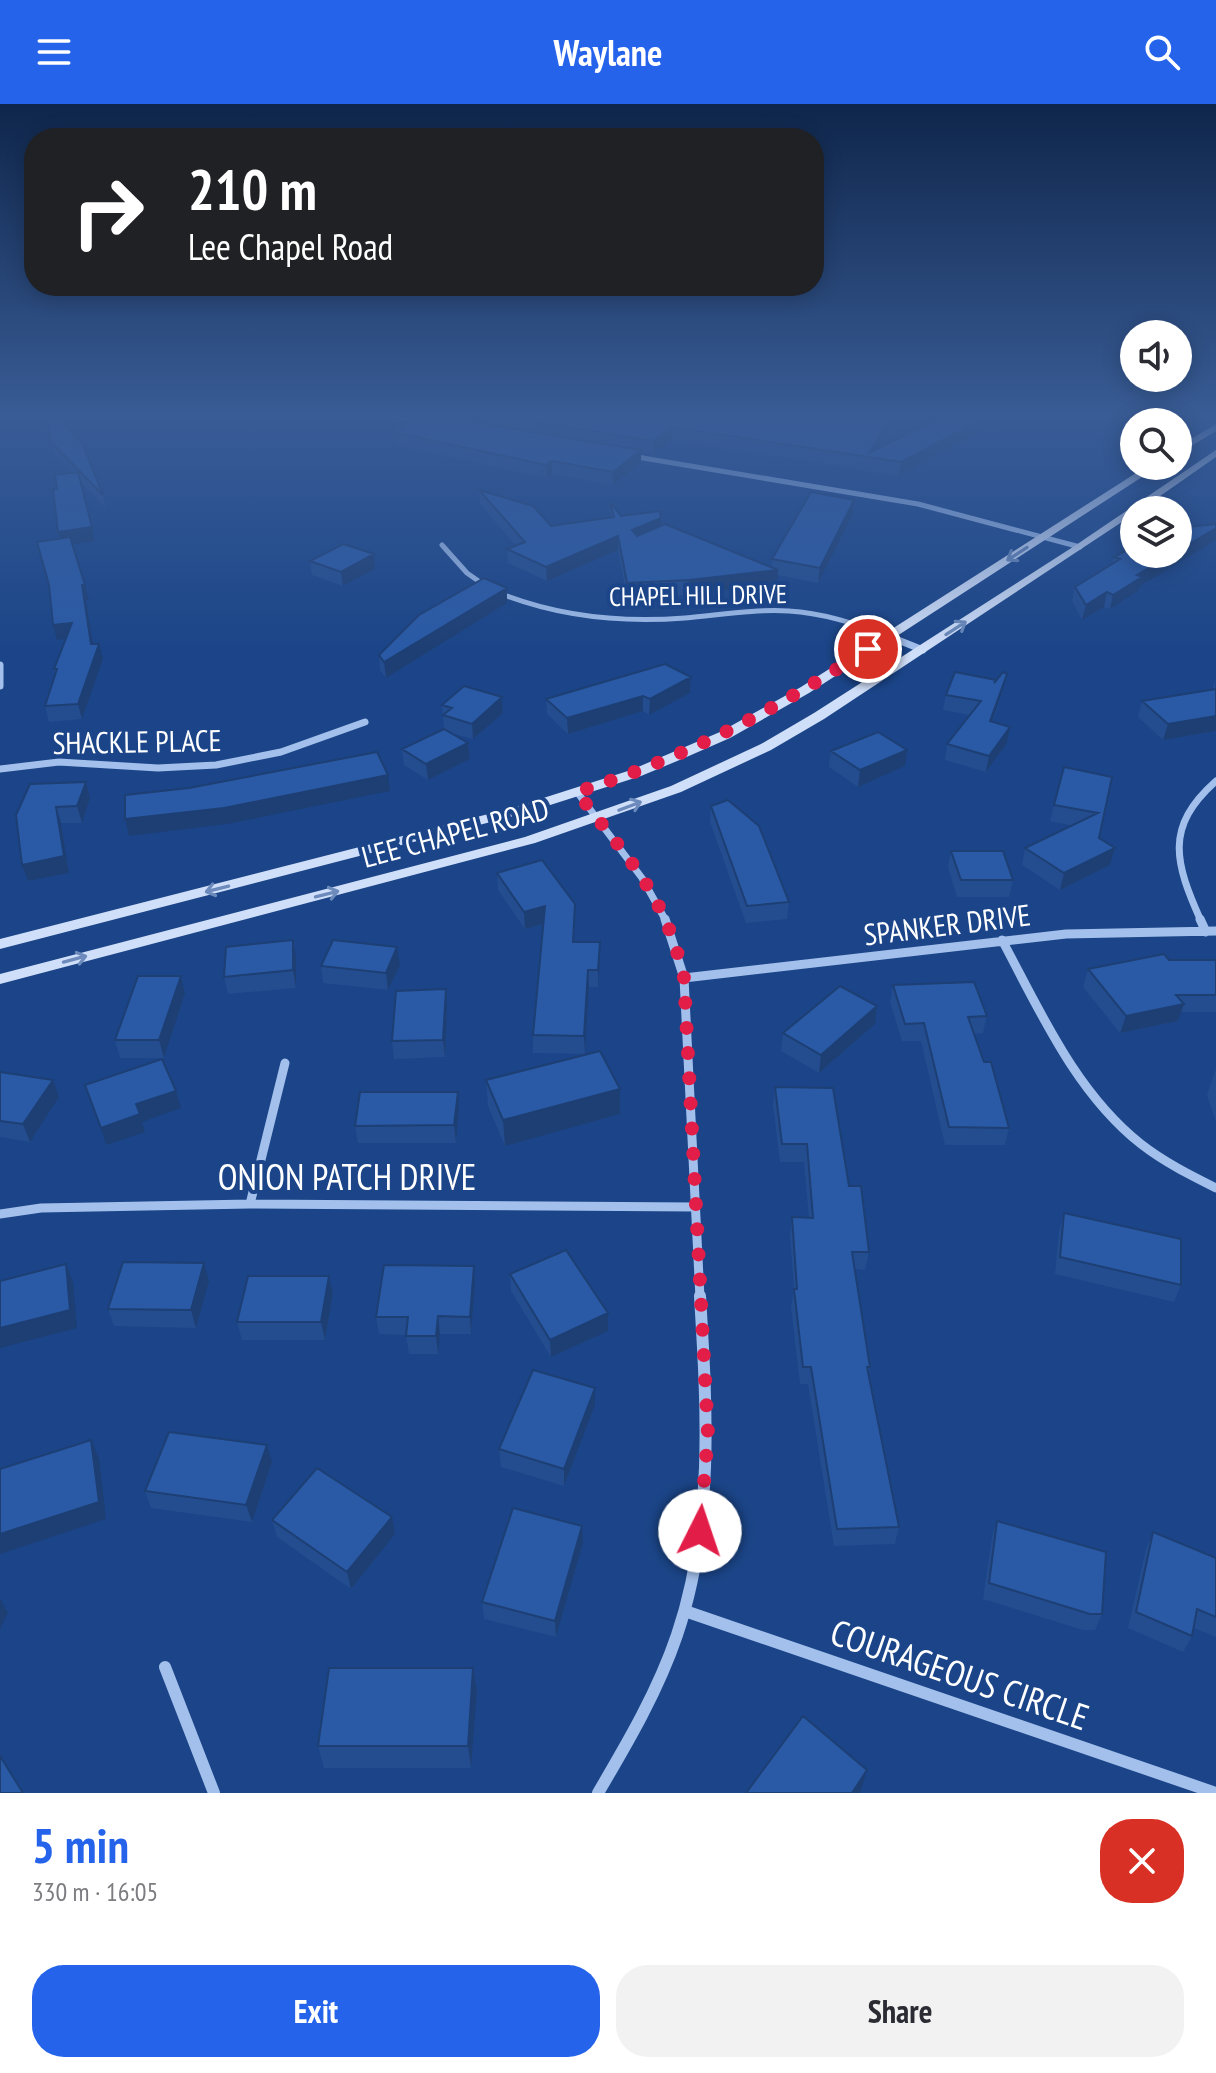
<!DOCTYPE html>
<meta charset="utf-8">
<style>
:root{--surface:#fff;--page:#f2f2f3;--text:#2b2b33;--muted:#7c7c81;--accent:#2563eb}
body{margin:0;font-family:"PT Sans Narrow",sans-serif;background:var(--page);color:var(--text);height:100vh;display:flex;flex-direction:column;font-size:30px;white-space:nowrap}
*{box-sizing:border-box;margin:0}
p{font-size:26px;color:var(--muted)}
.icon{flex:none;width:44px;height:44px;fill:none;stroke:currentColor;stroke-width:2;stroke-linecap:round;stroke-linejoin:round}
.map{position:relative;height:1689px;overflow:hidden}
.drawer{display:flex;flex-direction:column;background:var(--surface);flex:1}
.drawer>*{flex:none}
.top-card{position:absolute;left:24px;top:24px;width:800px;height:168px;border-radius:32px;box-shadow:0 4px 20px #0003;background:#202124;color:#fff;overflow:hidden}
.buttons{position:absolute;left:1120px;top:216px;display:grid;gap:16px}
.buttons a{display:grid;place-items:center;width:72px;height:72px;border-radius:50%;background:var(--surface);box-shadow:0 4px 20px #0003;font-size:40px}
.pin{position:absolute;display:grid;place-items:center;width:68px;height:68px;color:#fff;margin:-34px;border:4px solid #fff;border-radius:50%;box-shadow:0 2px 8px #0007}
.me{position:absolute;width:88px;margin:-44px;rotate:4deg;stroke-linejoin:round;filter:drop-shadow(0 0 6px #0008)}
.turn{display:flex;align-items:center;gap:28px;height:168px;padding:0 32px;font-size:36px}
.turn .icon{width:104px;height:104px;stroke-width:2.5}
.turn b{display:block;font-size:56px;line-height:68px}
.round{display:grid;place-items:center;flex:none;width:84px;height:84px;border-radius:32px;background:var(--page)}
.headline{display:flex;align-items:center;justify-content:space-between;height:136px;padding:0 32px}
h1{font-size:48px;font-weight:600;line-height:60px;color:var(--accent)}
.button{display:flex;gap:16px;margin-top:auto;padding:16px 32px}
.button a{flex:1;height:92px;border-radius:32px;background:var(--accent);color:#fff;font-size:32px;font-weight:600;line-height:92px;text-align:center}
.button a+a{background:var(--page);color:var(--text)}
header{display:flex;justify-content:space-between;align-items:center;height:104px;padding:0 32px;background:var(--accent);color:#fff;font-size:36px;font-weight:600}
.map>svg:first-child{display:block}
</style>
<header><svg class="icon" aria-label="menu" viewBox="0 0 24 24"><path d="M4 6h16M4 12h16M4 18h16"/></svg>Waylane<svg class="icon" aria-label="search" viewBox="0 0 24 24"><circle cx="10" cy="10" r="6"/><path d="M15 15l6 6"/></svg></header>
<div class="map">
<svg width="1216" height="1689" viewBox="0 0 1216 1689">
<rect width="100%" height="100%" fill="#1b4588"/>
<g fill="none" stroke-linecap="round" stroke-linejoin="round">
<path stroke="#a3c0ec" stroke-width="5" d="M390,311L420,316
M631,352L918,400L1080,443
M442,441L467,469L487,483
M499,489C559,513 621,519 685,514C720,511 754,505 789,507C822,509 853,519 884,530"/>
<path stroke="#a3c0ec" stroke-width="7" d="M878,528L923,546
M0,561V582
M0,665L59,658L158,664L216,661L281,648L365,618
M577,688L642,774L666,817
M1201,817C1175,759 1164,723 1216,677"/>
<path stroke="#a3c0ec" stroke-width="9" d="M665,815L684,874L700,1194
M1200,815L1206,828
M1002,836C1040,907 1076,989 1141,1040C1164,1058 1190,1071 1216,1084
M684,874L1066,830L1216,827
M250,1100L285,959
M0,1110L41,1104L250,1100L695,1103"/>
<path stroke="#a3c0ec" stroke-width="12" d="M685,1507L1216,1689
M165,1563L214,1689
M598,1689C628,1638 658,1587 677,1531C714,1422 707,1306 700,1192"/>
<path fill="#d0dff9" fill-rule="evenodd" d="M1216,320V327L1178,350V343Z
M1216,346V353L1140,406H1134V410L824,615L771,646L681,688L535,739L0,880V870L525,733L671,682L761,640L814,609L1076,441Z
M1147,362H1159L809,589L730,634L682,655L641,672L522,710L0,845V835L512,704L631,666L720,628L801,583Z"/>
</g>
<path fill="#244d8f" d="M435,311H859L888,328L878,344L1008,313L899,372L671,336L653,350L641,348V359L613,381L552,370L547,374L394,341L393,328Z
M51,338L103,391L106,404L80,378L95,437L72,440L89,496H86L93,540L103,555L82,615L49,618L45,602L55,570L54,565L65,535L57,536L60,434L57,385L72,369L54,351Z
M479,386L551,422L611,414L610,398L621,412L661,414V421L772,463V455L853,410L818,479L777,471V480L688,491L627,493L618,446L547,477L508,459L507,445L516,442L480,400Z
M1134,442L1140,482L1138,487L1110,505L1104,503L1082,516L1072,497L1075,483L1113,460L1114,453Z
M374,450L375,465L343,482L312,471L310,457Z
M507,499L386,574L380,566L379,551Z
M691,573L690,589L649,611L643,607L568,630L547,610L546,595Z
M1215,575L1216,627L1163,636L1138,613L1142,597L1212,586Z
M995,579L1003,585L993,618L1010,623L1007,639L986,668L945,656L947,640L970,611L943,606L946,591Z
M502,593L503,609L473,635L450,629L468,639L470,655L428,676L404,661L402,645L444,625L442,601Z
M831,647L905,662L858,683L829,663Z
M1112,673L1099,734L1115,744L1110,761L1060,786L1022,761L1025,744L1073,722L1050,717L1054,701Z
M86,678L90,694L82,719H61L69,769L28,777L16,711Z
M711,702L789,798L787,815L746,819L710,718Z
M951,747L1013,776L1009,793H957L948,763Z
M497,769L575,800L574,838H600L598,883H589L585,950L533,949V931L543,820L525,825L498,786Z
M296,853V884L228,890L224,873Z
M1169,856H1216V908H1181L1178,917L1120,929L1083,883L1088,865Z
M400,861L388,886L323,879L321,862Z
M181,872L185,889L164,954H120L115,936Z
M893,881L987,912L983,929L974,930L1009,1024L1005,1041H945L921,937H902L890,898Z
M446,885L447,903L445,953L394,955L392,937Z
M877,902L875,920L819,969L781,947L783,929Z
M1216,965V1018L1207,991Z
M0,968L53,976L59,993L30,1038L0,1033Z
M486,976L620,985V1010L505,1042L488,1002Z
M775,983L849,1082L869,1148L865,1166L855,1165L870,1263L869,1270L899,1423L895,1440L834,1442L808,1280H800L791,1203L794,1185L790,1131L792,1113L809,1114L804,1058H780L773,1001Z
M459,1005L456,1039H358L355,1022Z
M1064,1109L1181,1181L1174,1198L1055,1170L1059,1127Z
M474,1162L475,1179L471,1230H440L438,1250H409L406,1231L379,1230L376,1213Z
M510,1170L608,1227L551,1253L511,1187Z
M329,1172L333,1189L325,1236H242L237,1218Z
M209,1177L196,1224L114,1222L108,1205Z
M595,1301L564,1382L501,1363L499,1345Z
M272,1358L252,1418L151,1404L145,1387Z
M392,1413L395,1430L351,1485L277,1433L272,1416Z
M997,1417L1102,1510L1095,1526H1083L983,1495L992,1433Z
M1153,1428L1216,1454V1533L1194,1524L1192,1532L1183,1548L1128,1524L1146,1445Z
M583,1439L556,1533L484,1515L482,1498Z
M473,1564L477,1587L471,1664H324L318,1642Z"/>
<path fill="#1d3f74" d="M990,311H1008V313L899,372L901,358Z
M890,315L888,328L873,354L869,349Z
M672,323L671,336L653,350V337Z
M641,346V359L613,381V368Z
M552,357V370L547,374L546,361Z
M854,396L853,410L818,479L820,464Z
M661,414V428L632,440V426Z
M92,423L95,437L62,442L58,428Z
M1216,424V436L1140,482L1138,487L1110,505L1113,491L1137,471L1172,450H1178V447Z
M618,432V446L547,477L546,463Z
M374,450L375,465L343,482L341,468Z
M778,466L777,480L688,491L689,476Z
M82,481H85L89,496H86L95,553L99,540L103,555L82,615L78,600L91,540Z
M507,484V499L386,574L384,558Z
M1107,488L1104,503L1082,516L1086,501Z
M72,519L75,534L57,536L53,521Z
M1007,570L1003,585L987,633L990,617Z
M691,573L690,589L649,611L650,595Z
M643,592V607L568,630L567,614Z
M502,593L503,609L473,635L472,620Z
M1216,612V627L1163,636L1168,620Z
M1010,623L1007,639L986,668L989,652Z
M468,639L470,655L428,676L426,660Z
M907,646L905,662L858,683L860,666Z
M388,671L390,687L227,720L129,732L125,715Z
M86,678L90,694L82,719L77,702Z
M56,703L61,719L69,769L28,777L22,761Z
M1115,744L1110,761L1060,786L1064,769Z
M545,802L546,819L525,825L524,808Z
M293,836L296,853V884L293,866Z
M600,838V855L598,883V866Z
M397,843L400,861L388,886L386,869Z
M588,866L589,883L585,950L584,932Z
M181,872L185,889L164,954L159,936Z
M446,885L447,903L445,953L443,936Z
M1184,900L1178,917L1120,929L1126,912Z
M877,902L875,920L819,969L821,951Z
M53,976L59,993L30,1038L23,1020Z
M620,985V1010L505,1042L503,1016Z
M176,987L181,1004L142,1018L145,1028L106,1041L101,1024L136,1000Z
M458,988L459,1005L456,1039L454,1021Z
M204,1159L209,1177L196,1224L191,1206Z
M66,1160L73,1178L77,1224L0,1244V1224Z
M474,1162L475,1179L471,1230L470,1213Z
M329,1172L333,1189L325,1236L321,1218Z
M608,1209V1227L551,1253L550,1236Z
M438,1212L440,1230L438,1250L436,1232Z
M595,1284V1301L564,1382V1365Z
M91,1336L99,1354L106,1415L0,1450V1430Z
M267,1341L272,1358L252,1418L246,1401Z
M392,1413L395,1430L351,1485L347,1468Z
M582,1422L583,1439L556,1533L555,1517Z
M0,1494L8,1509L0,1525Z
M473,1564L477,1587L471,1664L468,1642Z
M867,1666L860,1689H852Z"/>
<path fill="#2a5aa6" stroke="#1d3f74" stroke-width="2" d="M47,311H55L82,339L103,391L51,338Z
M418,311H430L641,346L613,368L552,357L546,361L393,328Z
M496,311H858L890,315L869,349L944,311H990L901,358L672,323L653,337Z
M78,368L92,423L58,428L53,385H57L55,371Z
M479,386L533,402L551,422L614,413L610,398L621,412L660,407L661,414L632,426L637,432L665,420L778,466L689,476L627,479L618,432L546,463L507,445L525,438Z
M811,388L854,396L820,464L772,455Z
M1216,420V424L1178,447V424Z
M70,433L85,481H82L91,540H99L78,600L45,602L57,565H54L72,519L53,521L49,481L37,438Z
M343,440L374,450L341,468L310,457Z
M1134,442V450H1172L1137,471L1142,473L1113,491L1107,488L1086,501L1075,483L1120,455L1114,453Z
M484,474L507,484L384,558L379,551L419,511Z
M665,560L691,573L650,595L643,592L567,614L546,595Z
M955,568L996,576L994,579L1003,568L1007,570L990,617L1010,623L989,652L947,640L981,597L946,591Z
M464,582L502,593L472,620L443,611L452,604L442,601Z
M1216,585V612L1168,620L1142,597Z
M444,625L468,639L426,660L402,645Z
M878,628L907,646L860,666L831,647Z
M377,648L388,671L224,704L125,715V691L189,684Z
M1064,663L1112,673L1099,734L1115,744L1064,769L1025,744L1098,709L1054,701Z
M86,678L77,702L56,703L64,752L22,761L16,711L30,680Z
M728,696L759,722L789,798L747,802L711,702Z
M951,747H1003L1013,776H961Z
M542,756L575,800L573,838H600L598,866H588L584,932L533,931L545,802L524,808L497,769Z
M293,836V866L224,873L226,843Z
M333,836L397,843L386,869L321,862Z
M1164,850L1169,856H1216V891H1176L1184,900L1126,912L1088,865Z
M138,872H181L159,936H115Z
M974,878L987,912L968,913L984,958H991L1009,1024L949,1023L924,919L905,920L893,881Z
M840,882L877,902L821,951L783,929Z
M446,885L443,936L392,937L396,887Z
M600,947L620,985L503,1016L486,976Z
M162,955L176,987L136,1000L140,1010L101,1024L85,981Z
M0,968L53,976L23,1020L0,1017Z
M775,983L833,984L849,1082H861L869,1148H852L870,1263H867L899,1423L837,1425L811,1263H803L794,1185H797L792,1113L813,1114L807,1040H782Z
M360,988H458L454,1021L355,1022Z
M1064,1109L1181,1135V1181L1060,1153Z
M566,1146L608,1209L550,1236L510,1170Z
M123,1158L204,1159L191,1206L108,1205Z
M66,1160L70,1206L0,1224V1177Z
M384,1161L474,1162L470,1213L438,1212L436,1232H406L408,1213H376Z
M248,1172H329L321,1218H237Z
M533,1266L595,1284L564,1365L499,1345Z
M169,1328L267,1341L246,1401L145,1387Z
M91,1336L99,1398L0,1430V1365Z
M317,1364L392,1413L347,1468L272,1416Z
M513,1404L582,1422L555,1517L482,1498Z
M997,1417L1106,1448L1102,1510H1090L989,1479Z
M1153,1428L1216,1454V1513L1197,1505L1192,1532L1136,1508Z
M329,1564H473L468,1642H318Z
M803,1612L867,1666L852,1689H746Z
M0,1652L23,1689H0Z"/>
<defs><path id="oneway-shaft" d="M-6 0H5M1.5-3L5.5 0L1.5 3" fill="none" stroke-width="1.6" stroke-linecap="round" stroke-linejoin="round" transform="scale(2)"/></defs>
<g stroke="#6c8abb">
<use href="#oneway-shaft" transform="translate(1017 450) rotate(147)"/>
<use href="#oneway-shaft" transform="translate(956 524) rotate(-33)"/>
<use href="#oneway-shaft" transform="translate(630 702) rotate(-21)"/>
<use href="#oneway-shaft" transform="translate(217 785) rotate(166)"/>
<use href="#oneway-shaft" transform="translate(327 790) rotate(-14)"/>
<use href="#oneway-shaft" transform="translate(75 855) rotate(-15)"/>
</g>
<linearGradient id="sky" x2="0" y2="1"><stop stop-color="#0f264b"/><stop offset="0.57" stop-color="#395c96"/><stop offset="1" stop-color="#395c96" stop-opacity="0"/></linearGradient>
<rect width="1216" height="547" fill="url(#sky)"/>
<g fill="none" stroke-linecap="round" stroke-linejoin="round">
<path stroke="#e11d48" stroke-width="14" stroke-dasharray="0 25.2" d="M700,1427L708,1330L684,874C664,787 628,756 577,688C684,654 774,607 868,545"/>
</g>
<g text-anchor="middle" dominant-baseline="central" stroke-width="8" stroke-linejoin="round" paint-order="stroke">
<g font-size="26" fill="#fff" stroke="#1b4588">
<text transform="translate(698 491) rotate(-1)">CHAPEL HILL DRIVE</text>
</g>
<g font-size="30" fill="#fff" stroke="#1b4588">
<text transform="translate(137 637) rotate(-1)">SHACKLE PLACE</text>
<text transform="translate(455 728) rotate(-15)">LEE CHAPEL ROAD</text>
<text transform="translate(947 820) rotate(-7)">SPANKER DRIVE</text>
</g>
<g font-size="36" fill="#fff" stroke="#1b4588">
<text x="347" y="1072">ONION PATCH DRIVE</text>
<text transform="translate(960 1570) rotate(19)">COURAGEOUS CIRCLE</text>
</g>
</g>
</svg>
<div class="buttons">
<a><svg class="icon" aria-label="sound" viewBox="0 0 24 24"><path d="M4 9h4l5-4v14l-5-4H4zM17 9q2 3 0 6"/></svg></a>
<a><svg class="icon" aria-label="search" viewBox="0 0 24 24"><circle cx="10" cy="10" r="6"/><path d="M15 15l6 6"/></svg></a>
<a><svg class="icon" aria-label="layers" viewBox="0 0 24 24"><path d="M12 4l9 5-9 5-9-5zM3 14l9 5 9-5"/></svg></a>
</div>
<div class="pin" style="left:868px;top:545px;background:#d93025"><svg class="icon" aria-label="arrive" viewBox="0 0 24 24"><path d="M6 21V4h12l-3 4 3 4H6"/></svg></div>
<svg class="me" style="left:700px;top:1427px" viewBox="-20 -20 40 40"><circle r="19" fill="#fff"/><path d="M0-13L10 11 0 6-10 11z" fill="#e11d48"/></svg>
<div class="top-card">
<div class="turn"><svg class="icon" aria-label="right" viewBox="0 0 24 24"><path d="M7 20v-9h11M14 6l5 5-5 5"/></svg><div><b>210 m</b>Lee Chapel Road</div></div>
</div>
</div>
<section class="drawer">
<div class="headline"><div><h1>5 min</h1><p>330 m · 16:05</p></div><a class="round" style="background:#d93025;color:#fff"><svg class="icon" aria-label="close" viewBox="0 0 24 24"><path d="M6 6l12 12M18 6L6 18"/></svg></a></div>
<div class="button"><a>Exit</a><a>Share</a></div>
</section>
